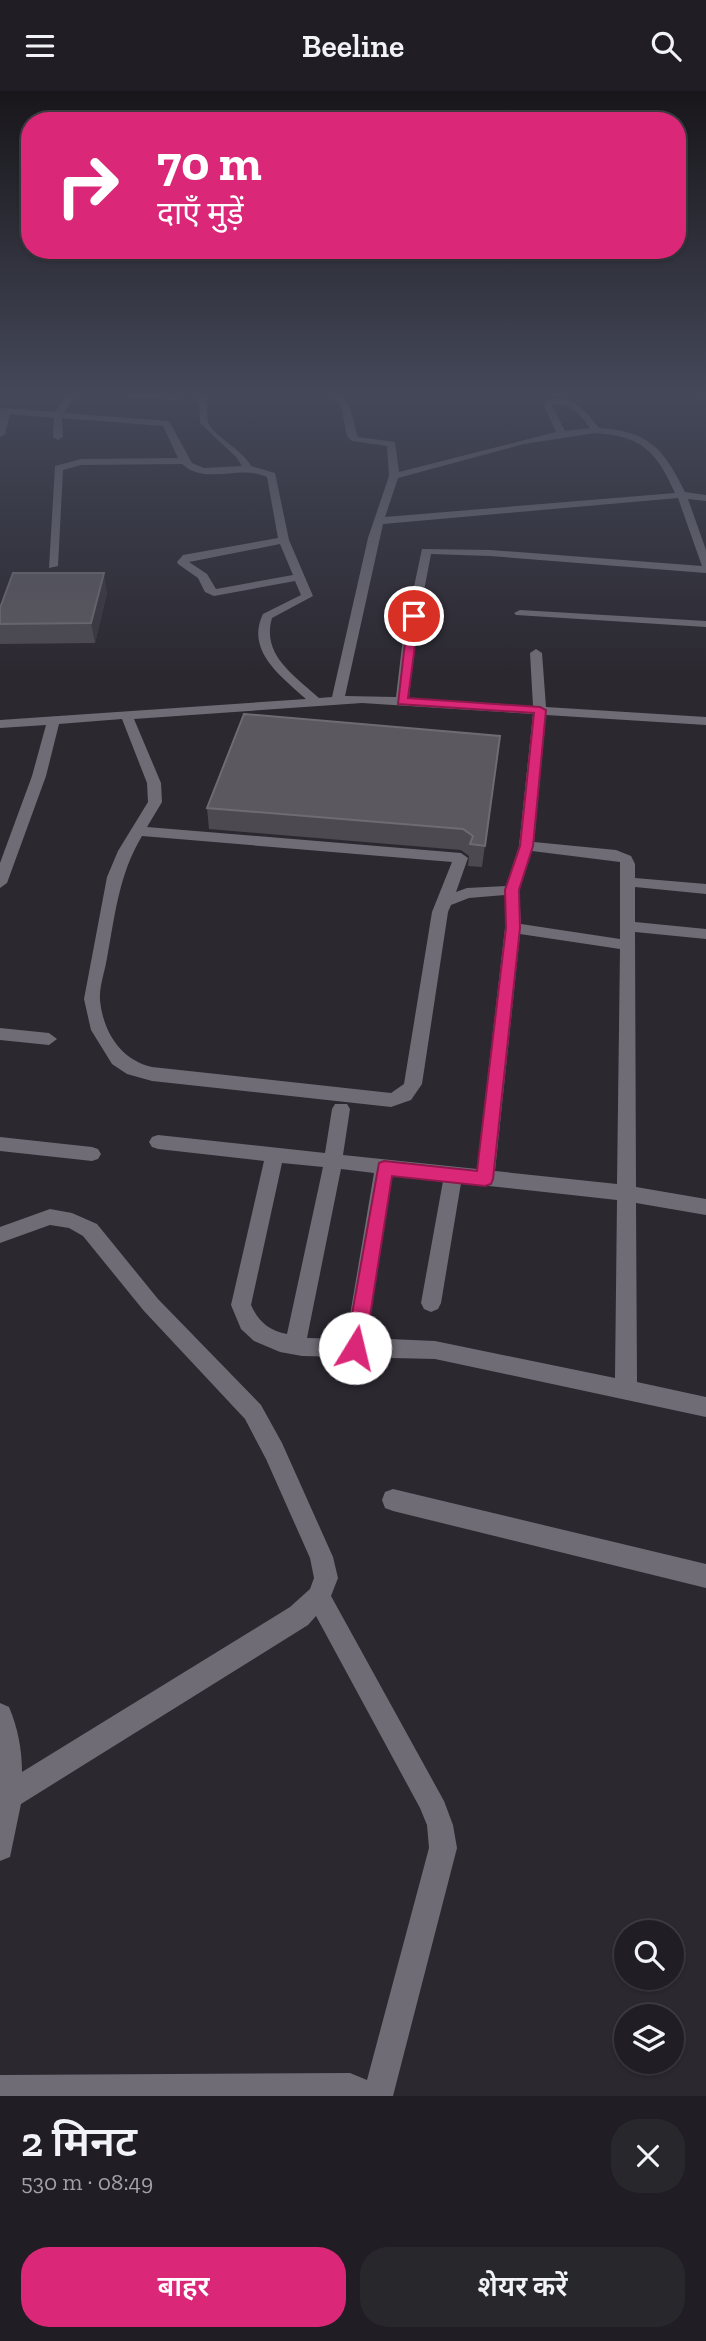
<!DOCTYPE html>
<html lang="hi">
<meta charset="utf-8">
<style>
:root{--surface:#201e24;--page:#28272c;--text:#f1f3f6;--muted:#a2a2a6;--line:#3d3c41;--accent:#db2777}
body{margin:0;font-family:"Zilla Slab","Noto Sans Devanagari",serif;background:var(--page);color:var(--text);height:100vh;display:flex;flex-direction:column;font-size:26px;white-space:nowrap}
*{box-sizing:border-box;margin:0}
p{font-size:23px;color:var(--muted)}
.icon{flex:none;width:38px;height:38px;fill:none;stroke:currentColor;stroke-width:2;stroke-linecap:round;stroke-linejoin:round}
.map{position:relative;height:2005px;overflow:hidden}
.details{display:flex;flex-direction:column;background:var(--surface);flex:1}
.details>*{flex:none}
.banner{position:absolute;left:21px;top:21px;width:665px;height:147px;border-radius:28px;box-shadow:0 2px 5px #0004,0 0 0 2px var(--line);background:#db2777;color:#fff;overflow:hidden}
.buttons{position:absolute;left:614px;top:1829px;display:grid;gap:14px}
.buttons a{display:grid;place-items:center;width:70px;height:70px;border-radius:50%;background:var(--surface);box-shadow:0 2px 5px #0004,0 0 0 2px var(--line);font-size:35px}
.pin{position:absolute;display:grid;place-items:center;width:60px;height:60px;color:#fff;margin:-30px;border:4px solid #fff;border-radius:50%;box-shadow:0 2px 7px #0007}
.me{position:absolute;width:77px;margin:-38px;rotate:9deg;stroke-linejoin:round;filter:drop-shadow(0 0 5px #0008)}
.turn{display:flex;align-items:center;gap:24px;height:147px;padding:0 21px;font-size:32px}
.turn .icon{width:91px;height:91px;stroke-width:2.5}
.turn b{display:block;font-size:49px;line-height:60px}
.round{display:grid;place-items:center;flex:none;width:74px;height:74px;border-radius:28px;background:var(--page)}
.summary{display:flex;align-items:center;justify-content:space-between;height:119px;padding:0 21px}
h1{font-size:42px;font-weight:600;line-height:52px}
.primary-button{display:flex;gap:14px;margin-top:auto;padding:14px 21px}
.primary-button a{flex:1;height:80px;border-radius:28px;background:var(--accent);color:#fff;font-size:28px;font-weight:600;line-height:80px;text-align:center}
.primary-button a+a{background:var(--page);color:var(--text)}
header{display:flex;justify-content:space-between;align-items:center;height:91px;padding:0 21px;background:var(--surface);font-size:32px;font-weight:600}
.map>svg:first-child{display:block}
</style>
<header><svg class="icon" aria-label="menu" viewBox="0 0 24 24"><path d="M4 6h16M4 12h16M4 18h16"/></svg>Beeline<svg class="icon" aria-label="search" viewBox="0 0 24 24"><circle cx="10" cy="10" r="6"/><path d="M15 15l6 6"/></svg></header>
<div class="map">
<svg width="706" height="2005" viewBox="0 0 706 2005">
<rect width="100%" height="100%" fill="#2b2830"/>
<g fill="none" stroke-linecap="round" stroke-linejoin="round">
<path stroke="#4f746d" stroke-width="3.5" d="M695,303L706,307"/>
<path fill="#6f6c75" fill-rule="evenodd" d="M68,303H76L64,322L169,330L192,372L204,377L242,375L236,366L200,332L199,303H207C208,311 206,323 208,331C213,345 242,358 251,375L275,382L289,449L313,505L272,527C261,564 295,585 319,607L332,606L368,447L389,385L387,355L352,350L347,345L341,315L327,303C353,303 351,327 358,346L395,351L399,381L556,341L543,312C567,298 585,319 599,337C649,340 664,358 685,401L706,404V410L688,408L706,459V482L490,465L431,463L415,547L409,607L533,615L530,562L536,558L542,562L546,616L706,626V634L546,624L534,751L616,759L631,765L635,773V787L706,793V803L635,796V831L706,838V848L635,841L636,1096L706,1108V1124L636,1112L637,1291L706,1306V1326L435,1268L302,1265L280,1261L254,1250L241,1238L231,1214L264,1070L158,1058L152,1056L149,1051L152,1046L158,1044L325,1062L332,1018L335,1013H347L350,1018L343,1064L477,1078L505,837V804L469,807L451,814L448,821L422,993L411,1009L391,1016L152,990L127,983L112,973L91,939L84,908L107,786L118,760L148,711L147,692L122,628L59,633L46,685L7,792L0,797V772L32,685L46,634L0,637V629L306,608C282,586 245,560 263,523L301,504L295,490L214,505L205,501L198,487L178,473L177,471L183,464L278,447L267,386C240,373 206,395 182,373L81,374L63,379L58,475L49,477L55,375L81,368L178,367L163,335L62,327L63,346L58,349L53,346L54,327L10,323L5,343L0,346V317L55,321ZM552,314C571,312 580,323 590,337L565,340ZM595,342C642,345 656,360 675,402L385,426L398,387L524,353ZM678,407L702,475L490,459L422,458L403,547L396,606L345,605L383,433ZM280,453L293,484L216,498L207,483L189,471ZM362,612L533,623L519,755L506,795L467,797L456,801L468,767L461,762L147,736L162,711L161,692L134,628ZM142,745L452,771L432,821L404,993L391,1002L152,976C121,969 103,941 100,909C99,896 105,880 107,867C115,824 119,783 142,745ZM532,760L620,771V848L521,833L519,799ZM520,843L620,858L617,1093L495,1080ZM282,1072L323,1076L287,1243C269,1240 258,1230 251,1214ZM341,1078L374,1082L346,1248L307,1247ZM392,1084L443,1090L421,1212L424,1218L431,1221L438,1218L441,1212L461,1092L617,1109L615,1287L435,1250L367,1247Z
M126,303H165L179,306L175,309L130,306Z
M520,519L706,530V536L516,524L514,522Z
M0,937L49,942L57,948L49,954L0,949Z
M0,1046L92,1056L98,1058L101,1063L98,1068L92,1070L0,1060Z
M50,1118L72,1122L97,1133L158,1208L261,1314L282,1352L333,1466L338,1487L331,1505L444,1710L453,1734L457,1757L393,2005H0V1984L350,1982L367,1989L429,1757L427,1734L420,1717L316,1525L308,1534L21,1713L10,1766L0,1770V1612L9,1616C18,1637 22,1659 22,1681L290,1516L310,1498L314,1487L310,1467L266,1368L245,1328L144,1220L83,1145L69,1137L50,1134L0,1152V1136Z
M393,1398L706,1473V1497L393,1420L385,1417L382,1409L385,1401Z"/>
</g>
<path fill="#4c4951" d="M107,502L95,552L0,553V517Z
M500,645L482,776L468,775L469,765L461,759L209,738L207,717Z"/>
<path fill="#39363e" d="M104,482L107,502L95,552L91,532Z
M500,645L498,667L482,776L485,755Z"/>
<path fill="#5b585f" stroke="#6e6b72" stroke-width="2" d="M13,482H104L91,532L0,533V517Z
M244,623L500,645L485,755L470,753L473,745L463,738L207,717Z"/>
<linearGradient id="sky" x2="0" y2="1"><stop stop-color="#18161a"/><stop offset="0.52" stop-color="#444859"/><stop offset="1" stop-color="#444859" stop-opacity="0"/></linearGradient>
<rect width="706" height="583" fill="url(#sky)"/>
<path fill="#db2777" stroke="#8e194d" stroke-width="2" d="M414,522L419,525L408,607L540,616L546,619L533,755L519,799L520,837L493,1088L491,1093L485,1095L392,1085L365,1257L362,1263L355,1266L349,1263L346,1257L379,1072L384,1070L477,1080L506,837L505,799L520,755L534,622L398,613L408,525Z"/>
</svg>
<div class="buttons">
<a><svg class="icon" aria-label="search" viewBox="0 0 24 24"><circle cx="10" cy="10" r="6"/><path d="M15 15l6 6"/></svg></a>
<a><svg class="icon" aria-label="layers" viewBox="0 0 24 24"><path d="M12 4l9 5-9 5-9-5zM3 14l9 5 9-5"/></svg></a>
</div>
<div class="pin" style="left:414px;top:525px;background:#d93025"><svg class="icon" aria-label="arrive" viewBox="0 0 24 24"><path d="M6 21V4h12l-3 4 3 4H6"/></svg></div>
<svg class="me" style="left:355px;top:1257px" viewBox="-20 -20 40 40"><circle r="19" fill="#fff"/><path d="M0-13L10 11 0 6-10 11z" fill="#db2777"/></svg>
<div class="banner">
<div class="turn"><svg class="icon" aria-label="right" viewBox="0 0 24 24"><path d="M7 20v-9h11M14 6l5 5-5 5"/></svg><div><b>70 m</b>दाएँ मुड़ें</div></div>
</div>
</div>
<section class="details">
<div class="summary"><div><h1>2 मिनट</h1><p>530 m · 08:49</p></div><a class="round"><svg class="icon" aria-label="close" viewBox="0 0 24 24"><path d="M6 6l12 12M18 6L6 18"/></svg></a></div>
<div class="primary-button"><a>बाहर</a><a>शेयर करें</a></div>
</section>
